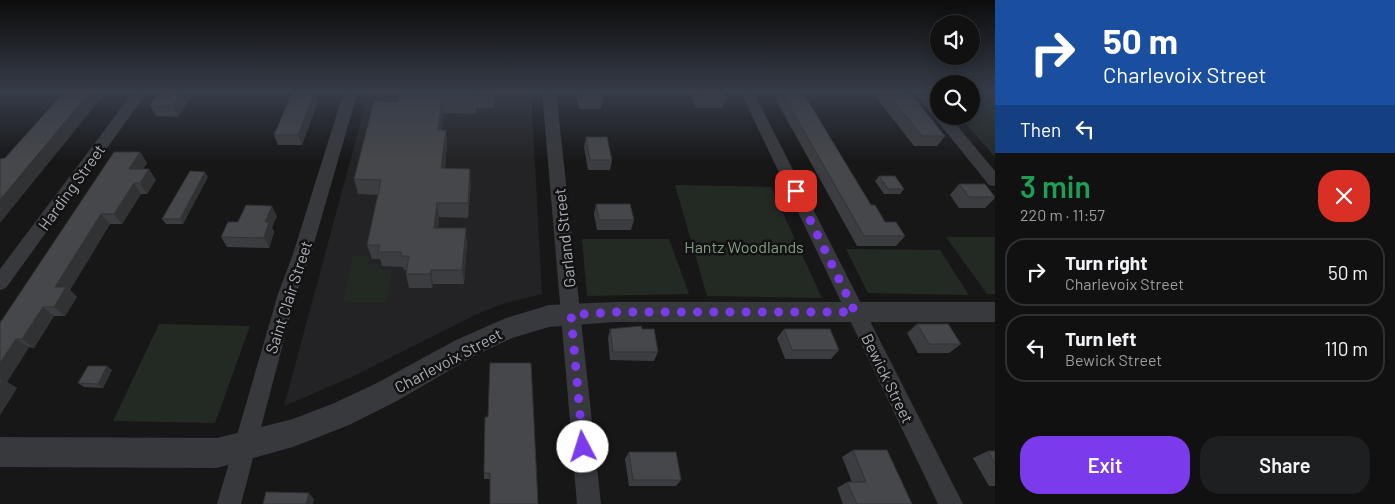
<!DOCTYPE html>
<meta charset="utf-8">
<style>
:root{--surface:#111112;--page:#1e1f20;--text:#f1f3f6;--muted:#9c9d9f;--line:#303132;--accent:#7c3aed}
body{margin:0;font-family:Barlow,sans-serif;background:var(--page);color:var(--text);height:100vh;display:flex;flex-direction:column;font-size:19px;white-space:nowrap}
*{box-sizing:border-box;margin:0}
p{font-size:16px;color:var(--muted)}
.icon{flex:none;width:28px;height:28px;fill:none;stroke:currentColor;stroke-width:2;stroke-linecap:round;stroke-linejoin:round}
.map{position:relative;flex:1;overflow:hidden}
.sheet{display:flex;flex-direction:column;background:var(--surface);width:400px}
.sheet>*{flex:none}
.banner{background:#1a4fa0;color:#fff;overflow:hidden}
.controls{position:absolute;left:930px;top:15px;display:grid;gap:10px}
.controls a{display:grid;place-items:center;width:50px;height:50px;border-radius:50%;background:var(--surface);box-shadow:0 2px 12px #0003,0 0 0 1px var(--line);font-size:25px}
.pin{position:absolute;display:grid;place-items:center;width:42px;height:42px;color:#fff;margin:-21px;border-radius:10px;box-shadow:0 2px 8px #0006}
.me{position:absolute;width:55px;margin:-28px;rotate:355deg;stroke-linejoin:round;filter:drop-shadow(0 0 4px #0008)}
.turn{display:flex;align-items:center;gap:18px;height:105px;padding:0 25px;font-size:22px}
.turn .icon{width:65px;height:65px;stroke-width:2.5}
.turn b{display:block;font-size:35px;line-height:42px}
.then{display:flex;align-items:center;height:48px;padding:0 25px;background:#0003;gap:10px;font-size:19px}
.round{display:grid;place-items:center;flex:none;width:52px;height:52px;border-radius:20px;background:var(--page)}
.headline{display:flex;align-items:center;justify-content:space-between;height:85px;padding:0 25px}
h1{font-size:30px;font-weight:600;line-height:38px;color:#1e9e55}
.button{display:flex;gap:10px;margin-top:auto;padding:10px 25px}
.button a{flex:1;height:58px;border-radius:20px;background:var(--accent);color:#fff;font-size:20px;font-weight:600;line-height:58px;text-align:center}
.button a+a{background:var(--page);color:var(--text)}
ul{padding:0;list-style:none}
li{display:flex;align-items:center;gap:15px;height:68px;margin:0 10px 8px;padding:0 15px;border:2px solid var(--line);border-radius:20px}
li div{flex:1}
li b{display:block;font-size:19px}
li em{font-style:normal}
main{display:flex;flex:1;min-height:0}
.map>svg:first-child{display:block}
</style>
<main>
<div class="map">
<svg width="995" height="504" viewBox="0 0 995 504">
<rect width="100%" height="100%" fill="#171718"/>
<path fill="#232325" d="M369,91H531L542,294L502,304L475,315L352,377L284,406Z"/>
<path fill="#232a24" d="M971,91H995V157L959,116H971Z
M675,185L771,187L822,298L707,296Z
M946,237H995V294H987Z
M582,239H669L689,294L587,296Z
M846,249L940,250L969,295L868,293Z
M353,256H370L368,264H382L381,269H392L387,302H343Z
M159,324L250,326L215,423L113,421Z"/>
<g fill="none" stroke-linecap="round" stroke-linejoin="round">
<path fill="#38393d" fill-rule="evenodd" d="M134,91H148L6,288L0,290V269Z
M344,91H358L311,254L296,294L241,504H217L278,294L293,254Z
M542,91H556L601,504H577Z
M740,91H753L963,504H938Z
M913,91H926L939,105V116H949L995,171V186L989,185Z"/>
<path fill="#38393d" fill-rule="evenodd" d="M615,302H995V322H615L549,327L512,338L474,356L395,402L349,425L293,447L217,468L0,467V437L217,438L293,419L332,404L375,384L456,340L506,318L549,305Z"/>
</g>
<path fill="#3c3d40" d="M315,91L318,101L302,145H278L274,135Z
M400,91H495L494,108H476V114L444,113L441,130H446L447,145L445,168L471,184L468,218L439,217L438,228L467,243L464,284H433L432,288H409L406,274V270H404L403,267L382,266L380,259H372L367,245L378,195L358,194L354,179L398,102Z
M576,91H601L602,99L601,109H579Z
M689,91H723L726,98L722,108H696Z
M780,91L871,205L885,222L905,236L896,246H857L776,100Z
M871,91H909L945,136L937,146H914Z
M191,96L178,117L156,116L150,106Z
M586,137L612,160L610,170H588L584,147Z
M140,152L147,163L143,169L156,180L147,194H141L122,224H110L70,290L77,297L65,316H54L34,348L29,347L7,382L17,388L0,415V323Z
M879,176L904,189L900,194H884L875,181Z
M208,177L183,224H166L162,219Z
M959,184L995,197V198L985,208H959L950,195Z
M596,204L634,220L631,230H597L594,214Z
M277,216L272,227L274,232L269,248L227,247L221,237L238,222Z
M917,324L961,344L949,353H918L907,333Z
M610,329H642L658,352L654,361L610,360L608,338Z
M784,329L839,350L831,359H785L777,338Z
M112,370L103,388L84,387L78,383Z
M488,417L490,479H484V473Z
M853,450L912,504H843L837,488L847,482H852L842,457Z
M988,451H995V486H989L973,458Z
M629,452L681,480L676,486H629L625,459Z"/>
<path fill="#313234" d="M91,91H107L0,223V200Z
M183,91H188L191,96L178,117L172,106Z
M315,91L318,101L302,145L298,135Z
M442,98L444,113L439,145L438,130Z
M446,130L447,145L443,183L441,168Z
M140,152L147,163L137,179L129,169Z
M149,169L156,180L147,194L140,183Z
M470,169L471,184L468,218V203Z
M205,172L208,177L183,224L180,219Z
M134,183L141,194L122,224L114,214Z
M437,203L439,217L436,242L434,228Z
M272,206L277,216L272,227L274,232L269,248L264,238L265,222Z
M101,214L110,224L70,290L77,297L65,316L54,307L55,287Z
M466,228L467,243L464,284L462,270Z
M431,270L433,284L432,288L430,274Z
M43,307L54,316L34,348L22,339Z
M16,339L29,347L7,382L17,388L0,415V363Z
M107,366L112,370L103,388L98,384Z
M309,493L314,499L313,504H306Z"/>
<path fill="#46474b" stroke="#313234" d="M65,91H91L0,200V159L5,158Z
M161,91H183L172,106H150Z
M293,91H315L298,135H274Z
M400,91H494V93H476L475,99L442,98L438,130H446L441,168L470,169L468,203H437L434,228H466L462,270H431L430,274H406L409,256H401V252H378L380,245H367L381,180L354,179L374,101L398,102Z
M579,91H601L602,99H581Z
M696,91H723L726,98H699Z
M781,91H802L871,205H875L885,222H896L905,236H864Z
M886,91H909L945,136H922Z
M586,137H607L612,160H590Z
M114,152H140L129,169H149L140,183H134L114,214H101L55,287H66L54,307H43L22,339H16L0,363V323Z
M190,171L205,172L180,219H162Z
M879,176H895L904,189H888Z
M959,184H985L995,197H969Z
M596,204H630L634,220H599Z
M246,205L272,206L265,222H269L264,238L221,237L228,222H238Z
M917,324H948L961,344H929Z
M641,326L642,329H654L658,352H613L610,329Z
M784,329H830L839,350H792Z
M490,363H531L538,504H490V473H484L485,417H488Z
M88,366H107L98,384L78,383Z
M0,380H3L0,385Z
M853,450H887L912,504H857L847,482H866Z
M988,451H995V464Z
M629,452H676L681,480H633Z
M266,492L309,493L306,504H263Z"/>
<linearGradient id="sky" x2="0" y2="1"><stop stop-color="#0d0d0d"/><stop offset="0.57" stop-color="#363c48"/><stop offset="1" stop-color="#363c48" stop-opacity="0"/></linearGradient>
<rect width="995" height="161" fill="url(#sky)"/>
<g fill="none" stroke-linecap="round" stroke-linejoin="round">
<path stroke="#7c3aed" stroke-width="9" stroke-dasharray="0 16.2" d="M583,447L571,315L615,312H855L796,191"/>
</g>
<g text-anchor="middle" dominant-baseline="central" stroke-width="5" stroke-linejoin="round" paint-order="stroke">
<g font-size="16" fill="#abaeb7" stroke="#121213">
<text transform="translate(71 187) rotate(-54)">Harding Street</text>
<text transform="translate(564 238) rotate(-96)">Garland Street</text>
<text transform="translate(288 297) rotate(-72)">Saint Clair Street</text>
<text transform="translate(448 360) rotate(-28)">Charlevoix Street</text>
<text transform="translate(888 378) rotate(64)">Bewick Street</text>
</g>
<g font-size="16" fill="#849f85" stroke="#121213">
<text x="744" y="246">Hantz Woodlands</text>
</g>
</g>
</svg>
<div class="controls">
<a><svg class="icon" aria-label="sound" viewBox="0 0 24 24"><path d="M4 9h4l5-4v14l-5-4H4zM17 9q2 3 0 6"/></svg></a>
<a><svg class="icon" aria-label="search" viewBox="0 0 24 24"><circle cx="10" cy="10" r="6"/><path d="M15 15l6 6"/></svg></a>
</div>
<div class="pin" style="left:796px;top:191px;background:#d93025"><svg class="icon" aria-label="arrive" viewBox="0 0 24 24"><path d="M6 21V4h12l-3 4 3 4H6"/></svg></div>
<svg class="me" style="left:583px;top:447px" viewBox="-20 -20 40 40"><circle r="19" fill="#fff"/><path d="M0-13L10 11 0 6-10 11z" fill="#7c3aed"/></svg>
</div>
<section class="sheet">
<div class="banner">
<div class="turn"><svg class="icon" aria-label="right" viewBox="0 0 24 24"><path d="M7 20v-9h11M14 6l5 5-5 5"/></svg><div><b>50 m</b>Charlevoix Street</div></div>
<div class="then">Then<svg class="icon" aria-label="left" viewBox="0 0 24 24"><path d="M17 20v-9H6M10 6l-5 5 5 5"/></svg></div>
</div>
<div class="headline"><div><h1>3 min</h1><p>220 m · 11:57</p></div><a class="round" style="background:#d93025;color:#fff"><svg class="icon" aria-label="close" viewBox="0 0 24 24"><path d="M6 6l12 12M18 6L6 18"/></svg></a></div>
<ul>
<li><svg class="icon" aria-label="right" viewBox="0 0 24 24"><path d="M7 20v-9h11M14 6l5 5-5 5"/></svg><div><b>Turn right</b><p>Charlevoix Street</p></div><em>50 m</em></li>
<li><svg class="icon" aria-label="left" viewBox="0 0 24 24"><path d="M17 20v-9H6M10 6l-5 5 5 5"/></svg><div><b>Turn left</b><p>Bewick Street</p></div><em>110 m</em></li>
</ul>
<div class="button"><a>Exit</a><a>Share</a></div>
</section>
</main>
